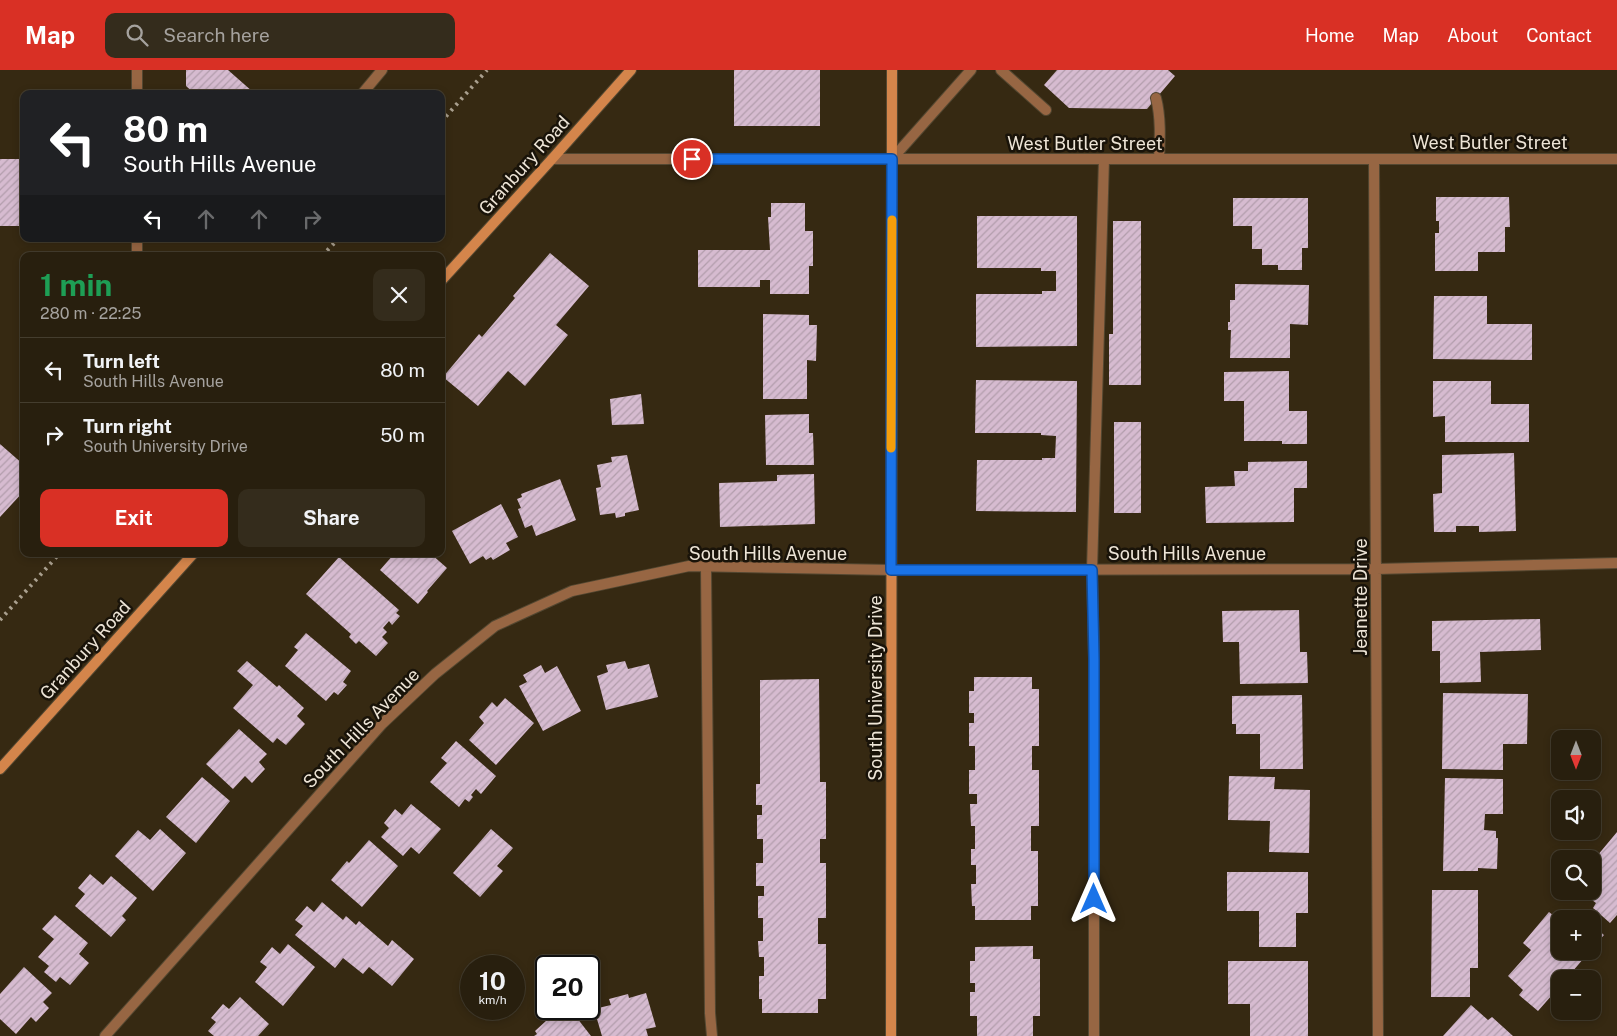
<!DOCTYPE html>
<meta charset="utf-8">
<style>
:root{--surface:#281f0e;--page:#342c1c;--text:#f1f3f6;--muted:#a5a29e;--line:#443d2e;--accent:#d93025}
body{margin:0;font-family:"Public Sans",sans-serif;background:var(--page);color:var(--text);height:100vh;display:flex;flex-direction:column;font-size:19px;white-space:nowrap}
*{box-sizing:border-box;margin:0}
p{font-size:16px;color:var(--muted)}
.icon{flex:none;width:28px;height:28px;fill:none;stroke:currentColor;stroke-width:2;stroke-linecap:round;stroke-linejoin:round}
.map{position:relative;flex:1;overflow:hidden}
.drawer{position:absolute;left:20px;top:182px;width:425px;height:305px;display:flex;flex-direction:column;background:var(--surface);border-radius:10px;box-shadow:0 2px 8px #0003,0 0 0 1px var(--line)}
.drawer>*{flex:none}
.guide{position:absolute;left:20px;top:20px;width:425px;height:152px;border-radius:10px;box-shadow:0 2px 8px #0003,0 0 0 1px var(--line);background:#202124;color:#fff;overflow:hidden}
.needle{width:32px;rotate:180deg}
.fabs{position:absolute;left:1551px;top:660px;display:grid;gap:10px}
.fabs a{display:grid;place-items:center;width:50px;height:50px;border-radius:10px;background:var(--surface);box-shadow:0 2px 8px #0003,0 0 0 1px var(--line);font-size:25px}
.speed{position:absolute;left:460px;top:885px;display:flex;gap:10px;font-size:25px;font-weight:700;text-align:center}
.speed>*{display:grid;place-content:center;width:65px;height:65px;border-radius:50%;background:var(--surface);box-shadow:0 2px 8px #0003,0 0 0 1px var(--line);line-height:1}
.speed small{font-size:12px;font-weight:400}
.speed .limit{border:2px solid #111;border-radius:8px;background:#fff;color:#111}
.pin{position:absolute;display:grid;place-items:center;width:42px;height:42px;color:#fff;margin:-21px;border:2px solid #fff;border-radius:50%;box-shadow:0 1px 5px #0007}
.me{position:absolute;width:55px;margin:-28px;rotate:0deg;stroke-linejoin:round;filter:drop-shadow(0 0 4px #0008)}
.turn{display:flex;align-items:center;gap:18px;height:105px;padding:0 20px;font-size:22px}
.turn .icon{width:65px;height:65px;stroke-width:2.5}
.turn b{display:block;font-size:35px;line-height:42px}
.lanes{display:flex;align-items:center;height:48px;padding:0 20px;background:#0003;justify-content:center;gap:25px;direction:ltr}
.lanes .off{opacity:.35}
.round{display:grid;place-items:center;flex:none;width:52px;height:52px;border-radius:10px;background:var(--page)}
.overview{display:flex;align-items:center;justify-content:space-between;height:85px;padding:0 20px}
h1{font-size:30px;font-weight:700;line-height:38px;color:#1e9e55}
.cta{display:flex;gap:10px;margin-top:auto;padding:10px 20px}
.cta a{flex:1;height:58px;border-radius:10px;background:var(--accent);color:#fff;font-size:20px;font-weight:700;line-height:58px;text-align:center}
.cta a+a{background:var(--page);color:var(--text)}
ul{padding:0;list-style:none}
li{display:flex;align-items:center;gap:15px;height:65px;padding:0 20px;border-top:1px solid var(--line)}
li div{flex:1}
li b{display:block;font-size:19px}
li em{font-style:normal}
header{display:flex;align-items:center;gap:30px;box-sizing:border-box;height:70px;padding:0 25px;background:var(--accent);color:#fff}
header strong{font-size:24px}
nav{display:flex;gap:28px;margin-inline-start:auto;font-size:18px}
.search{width:350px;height:45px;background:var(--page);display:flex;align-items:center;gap:12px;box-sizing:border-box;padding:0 18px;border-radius:10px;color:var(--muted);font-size:19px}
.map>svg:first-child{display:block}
</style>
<header>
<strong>Map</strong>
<div class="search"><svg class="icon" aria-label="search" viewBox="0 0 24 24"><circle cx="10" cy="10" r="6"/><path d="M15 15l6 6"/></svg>Search here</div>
<nav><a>Home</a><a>Map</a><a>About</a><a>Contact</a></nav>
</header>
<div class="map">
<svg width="1617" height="966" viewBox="0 0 1617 966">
<defs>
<pattern id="building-hatch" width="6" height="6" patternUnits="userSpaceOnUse" patternTransform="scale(1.25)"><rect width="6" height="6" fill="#d6bbd0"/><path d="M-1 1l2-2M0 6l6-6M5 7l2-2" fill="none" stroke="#b29dac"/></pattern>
</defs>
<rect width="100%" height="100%" fill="#362912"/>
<path fill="url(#building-hatch)" d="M186,0H228L253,22L255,20L260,24H195L186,16Z
M734,0H820V56H734Z
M1057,0H1168L1175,6L1147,39L1069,38L1044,15Z
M0,89H24V156H0Z
M1436,127H1509L1510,157H1505V182H1478V201H1435V163H1439V151H1436Z
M1233,128H1308V178H1302V200H1278V195H1262V179H1252V156H1233Z
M771,133H805V161H813V196H809V224H770V210H760V217H698V180H770L768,147H771Z
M977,146H1077V276L976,277V224H1042V221H1056V201H1041V198H977Z
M1113,151H1141V315H1109V264H1113Z
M550,183L589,216L556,255L568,265L525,316L508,301L478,336L443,307L479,264L482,267L515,228L513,226Z
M1235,214L1309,215L1308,255L1290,254V288H1230L1231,260H1228V252H1230V230H1235Z
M1434,226H1487V254H1532V290L1433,289Z
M763,244L809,245V255H817L816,291L807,290V329H763Z
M1289,301V341H1307V374H1282V371H1244V331H1224V302Z
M976,310L1077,311L1076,442L976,441L977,390H1042V388H1055L1056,366L1041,365V363H975Z
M1433,311H1491V334H1529V372H1445V346L1433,347Z
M641,324L644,354L612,355L610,329Z
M809,344V363H813L814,395H766L765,345Z
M1114,352H1141V443H1114Z
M0,374L24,395V421L0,447Z
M1514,383L1516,461L1479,462V456H1456V462H1434L1433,424L1442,423V385Z
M627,385L639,440L625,443V446L616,448L615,443L600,445L596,418L601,417L597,395L612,392L611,387Z
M1307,391V418H1294V452L1206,453L1205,417L1235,416L1234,401H1248V392Z
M814,404L815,454L720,457L719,413L777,411V405Z
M560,409L576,450L536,466L532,455L525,458L518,439L521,438L517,429L522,427L521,424Z
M501,434L518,467L506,473L510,480L493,490L491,487L486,490L483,486L470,494L452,461Z
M394,484H410L413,486L415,484H431L447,498L427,521L428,522L418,534L380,500Z
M339,487L399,540L396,543L400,546L392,555L389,551L383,558L387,562L382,567L388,573L376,586L359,571L356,574L349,567L351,564L306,524Z
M1299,540L1300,582H1307L1308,613L1240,614L1239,572H1223L1222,541Z
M1540,549L1541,580L1480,582L1481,612L1440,613V581H1432V551Z
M306,563L351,601L343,612L347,615L338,625L334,622L326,631L285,596L298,580L294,577Z
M247,591L277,617L279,615L304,638L297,646L305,654L286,675L277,668L273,673L233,638L253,615L237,601Z
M625,591L628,599L649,594L658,627L606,640L597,606L608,602L606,595Z
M541,595L545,603L557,596L581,641L543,661L519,616L527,612L523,605Z
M974,607H1032V619H1039V676H1032V700H1039V756H1031V781H1038V836H1031V850H975V836H972L971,814H976V795H971V779H975V756H971L970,734H977V724H969V700H975V676H969V653H974V643H969V621H974Z
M819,609L820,712H826V769H820V793H826V848H818V874H826V929H818V943H762V929H759V906H764V887H759L758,871H763V848H758V826H764V816H756V793H763V769H757V745H762V735H756V714H760V610Z
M1443,623L1528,624L1527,674H1503V700L1442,699Z
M1302,625L1303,699H1260V664H1236V654H1232V626Z
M505,628L534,653L496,695L469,670L484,653L479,647L492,632L497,637Z
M239,659L267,684L259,692L265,699L252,713L245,706L233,719L206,694Z
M456,671L496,706L481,724L476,719L471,725L473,727L469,732L465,729L459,737L430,712L447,693L441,688Z
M1229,706L1275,707L1274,719L1310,720L1309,783L1269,782L1270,751L1228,750Z
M202,707L230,731L196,773L166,747Z
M1445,708L1503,709V744H1485L1484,760L1496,761V768H1498L1497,799L1478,798V801H1443Z
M411,734L441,759L419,784L411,777L403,786L381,767L389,758L384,753L395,739L402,745Z
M160,759L186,783L153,821L115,786L138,760L150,770Z
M491,759L513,778L497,796L503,801L480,827L453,803Z
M1617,762V845L1610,853L1593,838L1596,833L1580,821H1592V792Z
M369,770L398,796L362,837L331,810L347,791L349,793Z
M1227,802H1308V843H1296V877H1259V841H1227Z
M90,804L103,815L111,806L137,828L122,846L126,850L111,867L75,836L85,824L78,818Z
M1432,820H1478V898H1470V927H1431Z
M322,832L343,850L346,846L356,855L359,851L388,876L392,870L414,889L392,916L369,897L363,904L343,888L335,898L295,865L303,856L295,850L307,836L314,842Z
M1549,842L1559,850L1565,842L1572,848L1578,842L1586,849H1560V881H1590L1566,909H1560V916L1538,941L1519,925L1523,920L1508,906L1531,880L1523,873Z
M55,845L88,873L79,884L89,893L70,915L60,907L56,912L44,902L49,896L38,887L54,869L42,859Z
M1592,855L1604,865L1592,878Z
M288,874L315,897L283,936L255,912L267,897L260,892L272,877L280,884Z
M1033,876V889H1040V946H1033V966H977V946H970V922H975V913H970V891H975V877Z
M1228,891H1308V966H1250V934H1228Z
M24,897L52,923L43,932L49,938L36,952L31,947L16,964L0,949V924Z
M646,923L656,957L646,959L648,966H602L594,939L611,935L609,929L628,924L629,928Z
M546,924V939H570L591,966H534L537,964L535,961L547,950L534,934Z
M240,927L269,954L258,966H214L208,961L216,952L211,948L223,934L229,939Z
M1471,935L1488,950L1492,947L1513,966H1443Z"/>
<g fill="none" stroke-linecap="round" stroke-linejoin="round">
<g stroke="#534731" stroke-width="12">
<path id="lane" d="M1001,0L1046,40
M362,24L382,0
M1156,28C1161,48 1160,68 1159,89
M706,497L710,943L712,966
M1094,966V589L1092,500L1104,89"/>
</g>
<g stroke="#534731" stroke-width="12">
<path id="street" d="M137,0V24
M552,89H1617
M892,89L971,0
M1374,89L1378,966
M137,169V186
M105,966L382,654L435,604L495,556L572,521L689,496L891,500L1376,499L1617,493"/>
</g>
<g stroke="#534731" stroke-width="12">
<path id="secondary" d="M441,211L552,89L631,0
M0,699L193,484
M891,966L892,0"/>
</g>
<use href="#lane" stroke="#976643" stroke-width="10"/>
<use href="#street" stroke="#976643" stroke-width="10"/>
<use href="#secondary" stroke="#d4854b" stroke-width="10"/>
<path stroke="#a99f8e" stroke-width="4" stroke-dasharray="2.5 5" stroke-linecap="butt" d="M441,52L487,0
M322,186L338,169
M0,550L59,484"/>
</g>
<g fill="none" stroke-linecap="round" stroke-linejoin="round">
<g stroke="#114b97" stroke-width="12">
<path id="route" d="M692,89H892L891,500H1092L1094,589V829"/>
</g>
<use href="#route" stroke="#1a73e8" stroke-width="9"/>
<path stroke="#f59e0b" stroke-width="9" d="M891,378L892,150"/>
</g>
<g text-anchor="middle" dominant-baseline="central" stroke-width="5" stroke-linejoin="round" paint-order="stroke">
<g font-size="18" fill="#ede4d6" stroke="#191309">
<text x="1490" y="72">West Butler Street</text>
<text x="1085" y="73">West Butler Street</text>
<text transform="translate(524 95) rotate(-48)">Granbury Road</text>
<text x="768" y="483">South Hills Avenue</text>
<text x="1187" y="483">South Hills Avenue</text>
<text transform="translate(1360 527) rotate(-90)">Jeanette Drive</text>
<text transform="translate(85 580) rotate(-48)">Granbury Road</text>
<text transform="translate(875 618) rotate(-90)">South University Drive</text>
<text transform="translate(361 658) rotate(-46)">South Hills Avenue</text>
</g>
</g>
</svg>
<div class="fabs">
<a><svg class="needle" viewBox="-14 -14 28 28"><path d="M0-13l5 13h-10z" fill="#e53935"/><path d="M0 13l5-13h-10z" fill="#a5a29e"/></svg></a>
<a><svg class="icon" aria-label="sound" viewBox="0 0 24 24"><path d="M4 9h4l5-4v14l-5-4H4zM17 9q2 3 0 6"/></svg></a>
<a><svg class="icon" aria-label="search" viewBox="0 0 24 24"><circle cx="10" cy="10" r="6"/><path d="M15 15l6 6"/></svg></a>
<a>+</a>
<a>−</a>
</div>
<div class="speed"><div>10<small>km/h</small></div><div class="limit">20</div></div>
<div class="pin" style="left:692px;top:89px;background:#d93025"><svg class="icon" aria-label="arrive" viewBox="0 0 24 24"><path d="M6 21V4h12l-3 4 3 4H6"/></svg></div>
<svg class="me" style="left:1094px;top:829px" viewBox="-20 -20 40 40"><path d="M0-17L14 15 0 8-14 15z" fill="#1a73e8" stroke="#fff" stroke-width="4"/></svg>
<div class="guide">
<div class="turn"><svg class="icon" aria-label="left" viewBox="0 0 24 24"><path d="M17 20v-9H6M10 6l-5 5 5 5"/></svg><div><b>80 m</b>South Hills Avenue</div></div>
<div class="lanes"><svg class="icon" aria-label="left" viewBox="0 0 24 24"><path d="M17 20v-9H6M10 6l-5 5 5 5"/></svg><svg class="icon off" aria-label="ahead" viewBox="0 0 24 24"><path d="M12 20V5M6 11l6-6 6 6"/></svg><svg class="icon off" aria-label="ahead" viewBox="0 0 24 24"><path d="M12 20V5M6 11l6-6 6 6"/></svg><svg class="icon off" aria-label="right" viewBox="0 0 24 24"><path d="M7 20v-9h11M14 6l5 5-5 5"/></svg></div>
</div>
<section class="drawer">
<div class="overview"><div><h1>1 min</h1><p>280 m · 22:25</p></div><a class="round"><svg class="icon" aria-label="close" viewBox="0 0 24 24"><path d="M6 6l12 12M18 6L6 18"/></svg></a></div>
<ul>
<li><svg class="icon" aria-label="left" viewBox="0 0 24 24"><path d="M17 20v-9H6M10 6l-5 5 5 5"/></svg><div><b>Turn left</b><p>South Hills Avenue</p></div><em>80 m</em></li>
<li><svg class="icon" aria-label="right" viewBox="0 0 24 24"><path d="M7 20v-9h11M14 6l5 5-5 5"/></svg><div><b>Turn right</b><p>South University Drive</p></div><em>50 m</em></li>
</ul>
<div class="cta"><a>Exit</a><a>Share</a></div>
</section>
</div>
